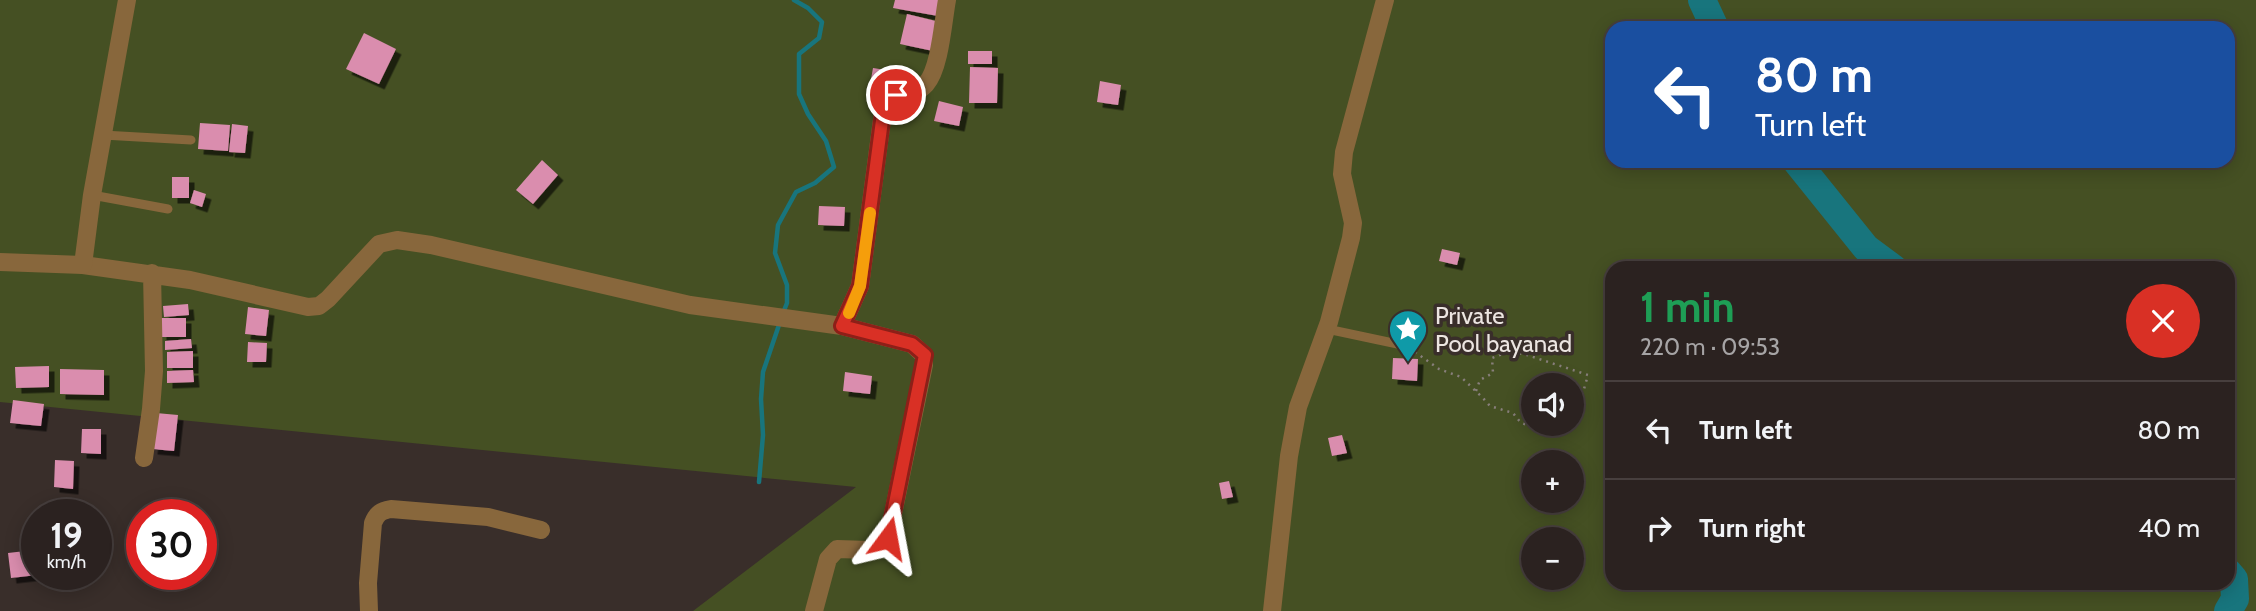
<!DOCTYPE html>
<meta charset="utf-8">
<style>
:root{--surface:#2b2220;--page:#332a29;--text:#f1f3f6;--muted:#a6a4a5;--line:#473f3e}
body{margin:0;font-family:Cabin,sans-serif;background:var(--page);color:var(--text);height:100vh;display:flex;flex-direction:column;font-size:26px;white-space:nowrap}
*{box-sizing:border-box;margin:0}
p{font-size:23px;color:var(--muted)}
.icon{flex:none;width:38px;height:38px;fill:none;stroke:currentColor;stroke-width:2;stroke-linecap:round;stroke-linejoin:round}
.map{position:relative;flex:1;overflow:hidden}
.drawer{position:absolute;left:1605px;top:261px;width:630px;height:329px;display:flex;flex-direction:column;background:var(--surface);border-radius:21px;box-shadow:0 4px 18px #0003,0 0 0 2px var(--line)}
.drawer>*{flex:none}
.top-card{position:absolute;left:1605px;top:21px;width:630px;height:147px;border-radius:21px;box-shadow:0 4px 18px #0003,0 0 0 2px var(--line);background:#1a4fa0;color:#fff;overflow:hidden}
.buttons{position:absolute;left:1521px;top:373px;display:grid;gap:14px}
.buttons a{display:grid;place-items:center;width:63px;height:63px;border-radius:50%;background:var(--surface);box-shadow:0 4px 18px #0003,0 0 0 2px var(--line);font-size:35px}
.speed{position:absolute;left:21px;top:499px;display:flex;gap:14px;font-size:35px;font-weight:700;text-align:center}
.speed>*{display:grid;place-content:center;width:91px;height:91px;border-radius:50%;background:var(--surface);box-shadow:0 4px 18px #0003,0 0 0 2px var(--line);line-height:1}
.speed small{font-size:18px;font-weight:400}
.speed .limit{border:10px solid #d22;background:#fff;color:#111}
.pin{position:absolute;display:grid;place-items:center;width:60px;height:60px;color:#fff;margin:-30px;border:4px solid #fff;border-radius:50%;box-shadow:0 2px 7px #0007}
.me{position:absolute;width:77px;margin:-38px;rotate:13deg;stroke-linejoin:round;filter:drop-shadow(0 0 5px #0008)}
.turn{display:flex;align-items:center;gap:24px;height:147px;padding:0 35px;font-size:32px}
.turn .icon{width:91px;height:91px;stroke-width:2.5}
.turn b{display:block;font-size:49px;line-height:60px}
.round{display:grid;place-items:center;flex:none;width:74px;height:74px;border-radius:37px;background:var(--page)}
.summary{display:flex;align-items:center;justify-content:space-between;height:119px;padding:0 35px}
h1{font-size:42px;font-weight:700;line-height:52px;color:#1e9e55}
ul{padding:0;list-style:none}
li{display:flex;align-items:center;gap:21px;height:98px;padding:0 35px;border-top:2px solid var(--line)}
li div{flex:1}
li b{display:block;font-size:26px}
li em{font-style:normal}
.map>svg:first-child{display:block}
</style>
<div class="map">
<svg width="2256" height="611" viewBox="0 0 2256 611">
<defs>
<filter id="shadow"><feDropShadow dx="5.5" dy="5.5" stdDeviation="0" flood-color="#0009"/></filter>
</defs>
<rect width="100%" height="100%" fill="#392e2a"/>
<path fill="#455023" fill-rule="evenodd" d="M0,0H2256V611H693L856,487L0,402ZM1612,28H2228V161H1612ZM1612,268H2228V583H1612ZM1533,385H1572V424H1533ZM1533,462H1572V500H1533ZM1533,539H1572V578H1533Z"/>
<g fill="none" stroke-linecap="round" stroke-linejoin="round">
<path stroke="#18757d" stroke-width="4.5" d="M783,313L787,303V285L775,253L778,225L796,192L815,183L834,167L826,141L808,114L799,94V54L819,38L822,22L808,8L794,0
M759,482L763,435L761,399L763,372L780,322"/>
<path stroke="#18757d" stroke-width="28" d="M1702,0L1715,28
M1796,161L1866,248L1893,268
M2228,572L2234,579L2235,599L2228,611"/>
</g>
<path fill="#da8dae" filter="url(#shadow)" d="M895,0H940L938,16L893,8Z
M907,14L940,22L933,51L900,44Z
M364,33L396,49L379,84L346,69Z
M968,51H992V64H968Z
M970,67L998,68L997,103H969Z
M873,68L892,71L890,88L870,85Z
M1100,81L1121,85L1118,105L1097,102Z
M939,101L963,107L959,126L934,121Z
M200,123L230,125L228,151L198,149Z
M232,124L248,126L245,153L229,152Z
M542,160L558,175L533,204L516,190Z
M172,177H189V198H172Z
M194,190L206,194L202,207L190,203Z
M819,206L845,207L844,226L818,225Z
M1442,249L1460,253L1457,265L1439,261Z
M188,304L189,315L164,317L163,306Z
M248,307L269,310L266,336L245,334Z
M161,318H186V337H161Z
M191,339L192,348L165,350V341Z
M248,342L267,343L266,362H247Z
M193,351V368H167V352Z
M1393,358L1418,359L1417,381L1392,379Z
M49,366V387L16,388L15,367Z
M60,369L104,370V395L60,394Z
M193,370L194,382L167,383V371Z
M845,372L872,376L870,394L843,391Z
M13,400L44,404L41,426L10,423Z
M156,413L178,415L174,451L152,449Z
M82,429H101V454L81,453Z
M1342,435L1347,453L1332,456L1328,438Z
M55,460L74,461L73,489L54,487Z
M1229,481L1233,497L1222,499L1219,483Z
M34,550L37,575L11,578L8,553Z"/>
<g fill="none" stroke-linecap="round" stroke-linejoin="round">
<path stroke="#887f7b" stroke-width="2.5" stroke-dasharray="2 5" stroke-linecap="butt" d="M1415,352L1439,369L1461,377L1483,398L1490,406L1513,413L1521,423L1548,431L1554,424
M1476,391L1480,380L1493,373L1492,358L1508,352L1524,354L1588,375L1582,396L1572,401"/>
<path stroke="#88673c" stroke-width="9" d="M103,135L191,140
M92,195L168,209
M1327,329L1407,346"/>
<path stroke="#88673c" stroke-width="18" d="M83,265L190,280L308,307L319,306L328,299L379,244L397,240L431,245L690,305L842,326L912,344L924,355V365L888,538L883,547L869,550L837,549L828,559L814,611
M842,326L860,286L883,112C895,84 910,102 926,84C940,69 943,21 947,0
M144,458L151,409L154,371L152,273
M369,611L368,583L373,523C377,513 381,511 391,509L488,517L541,530
M1272,611L1289,456L1298,407L1329,322L1351,238L1353,223L1342,174L1344,152L1385,0"/>
<path stroke="#88673c" stroke-width="18" d="M0,262L83,265L92,195L127,0"/>
</g>
<g fill="none" stroke-linecap="round" stroke-linejoin="round">
<g stroke="#8d1f18" stroke-width="18">
<path id="route" d="M888,538L925,355L912,344L842,326L860,286L883,113L888,101L896,95"/>
</g>
<use href="#route" stroke="#d93025" stroke-width="12"/>
<path stroke="#f59e0b" stroke-width="12" d="M849,313L860,286L870,213"/>
</g>
<defs>
<g id="sight-pin" transform="scale(2.0125)"><path d="M0 17L-7.5 6A9.5 9.5 0 1 1 7.5 6Z" fill="#0f9aa8" stroke="#392e2a"/><path d="M0-6L1.8-2.2L6-1.7L2.9 1.2L3.7 5.4L0 3.3L-3.7 5.4L-2.9 1.2L-6-1.7L-1.8-2.2Z" fill="#fff"/></g>
</defs>
<g fill-rule="evenodd">
<use href="#sight-pin" x="1408" y="329"/>
</g>
<g text-anchor="middle" dominant-baseline="central" stroke-width="7" stroke-linejoin="round" paint-order="stroke">
<g font-size="24" fill="#ece5e1" stroke="#392e2a" text-anchor="start">
<text x="1435" y="315">Private<tspan x="1435" dy="28">Pool bayanad</tspan></text>
</g>
</g>
</svg>
<div class="buttons">
<a><svg class="icon" aria-label="sound" viewBox="0 0 24 24"><path d="M4 9h4l5-4v14l-5-4H4zM17 9q2 3 0 6"/></svg></a>
<a>+</a>
<a>−</a>
</div>
<div class="speed"><div>19<small>km/h</small></div><div class="limit">30</div></div>
<div class="pin" style="left:896px;top:95px;background:#d93025"><svg class="icon" aria-label="arrive" viewBox="0 0 24 24"><path d="M6 21V4h12l-3 4 3 4H6"/></svg></div>
<svg class="me" style="left:888px;top:538px" viewBox="-20 -20 40 40"><path d="M0-17L14 15 0 8-14 15z" fill="#d93025" stroke="#fff" stroke-width="4"/></svg>
<div class="top-card">
<div class="turn"><svg class="icon" aria-label="left" viewBox="0 0 24 24"><path d="M17 20v-9H6M10 6l-5 5 5 5"/></svg><div><b>80 m</b>Turn left</div></div>
</div>
<section class="drawer">
<div class="summary"><div><h1>1 min</h1><p>220 m · 09:53</p></div><a class="round" style="background:#d93025;color:#fff"><svg class="icon" aria-label="close" viewBox="0 0 24 24"><path d="M6 6l12 12M18 6L6 18"/></svg></a></div>
<ul>
<li><svg class="icon" aria-label="left" viewBox="0 0 24 24"><path d="M17 20v-9H6M10 6l-5 5 5 5"/></svg><div><b>Turn left</b></div><em>80 m</em></li>
<li><svg class="icon" aria-label="right" viewBox="0 0 24 24"><path d="M7 20v-9h11M14 6l5 5-5 5"/></svg><div><b>Turn right</b></div><em>40 m</em></li>
</ul>
</section>
</div>
